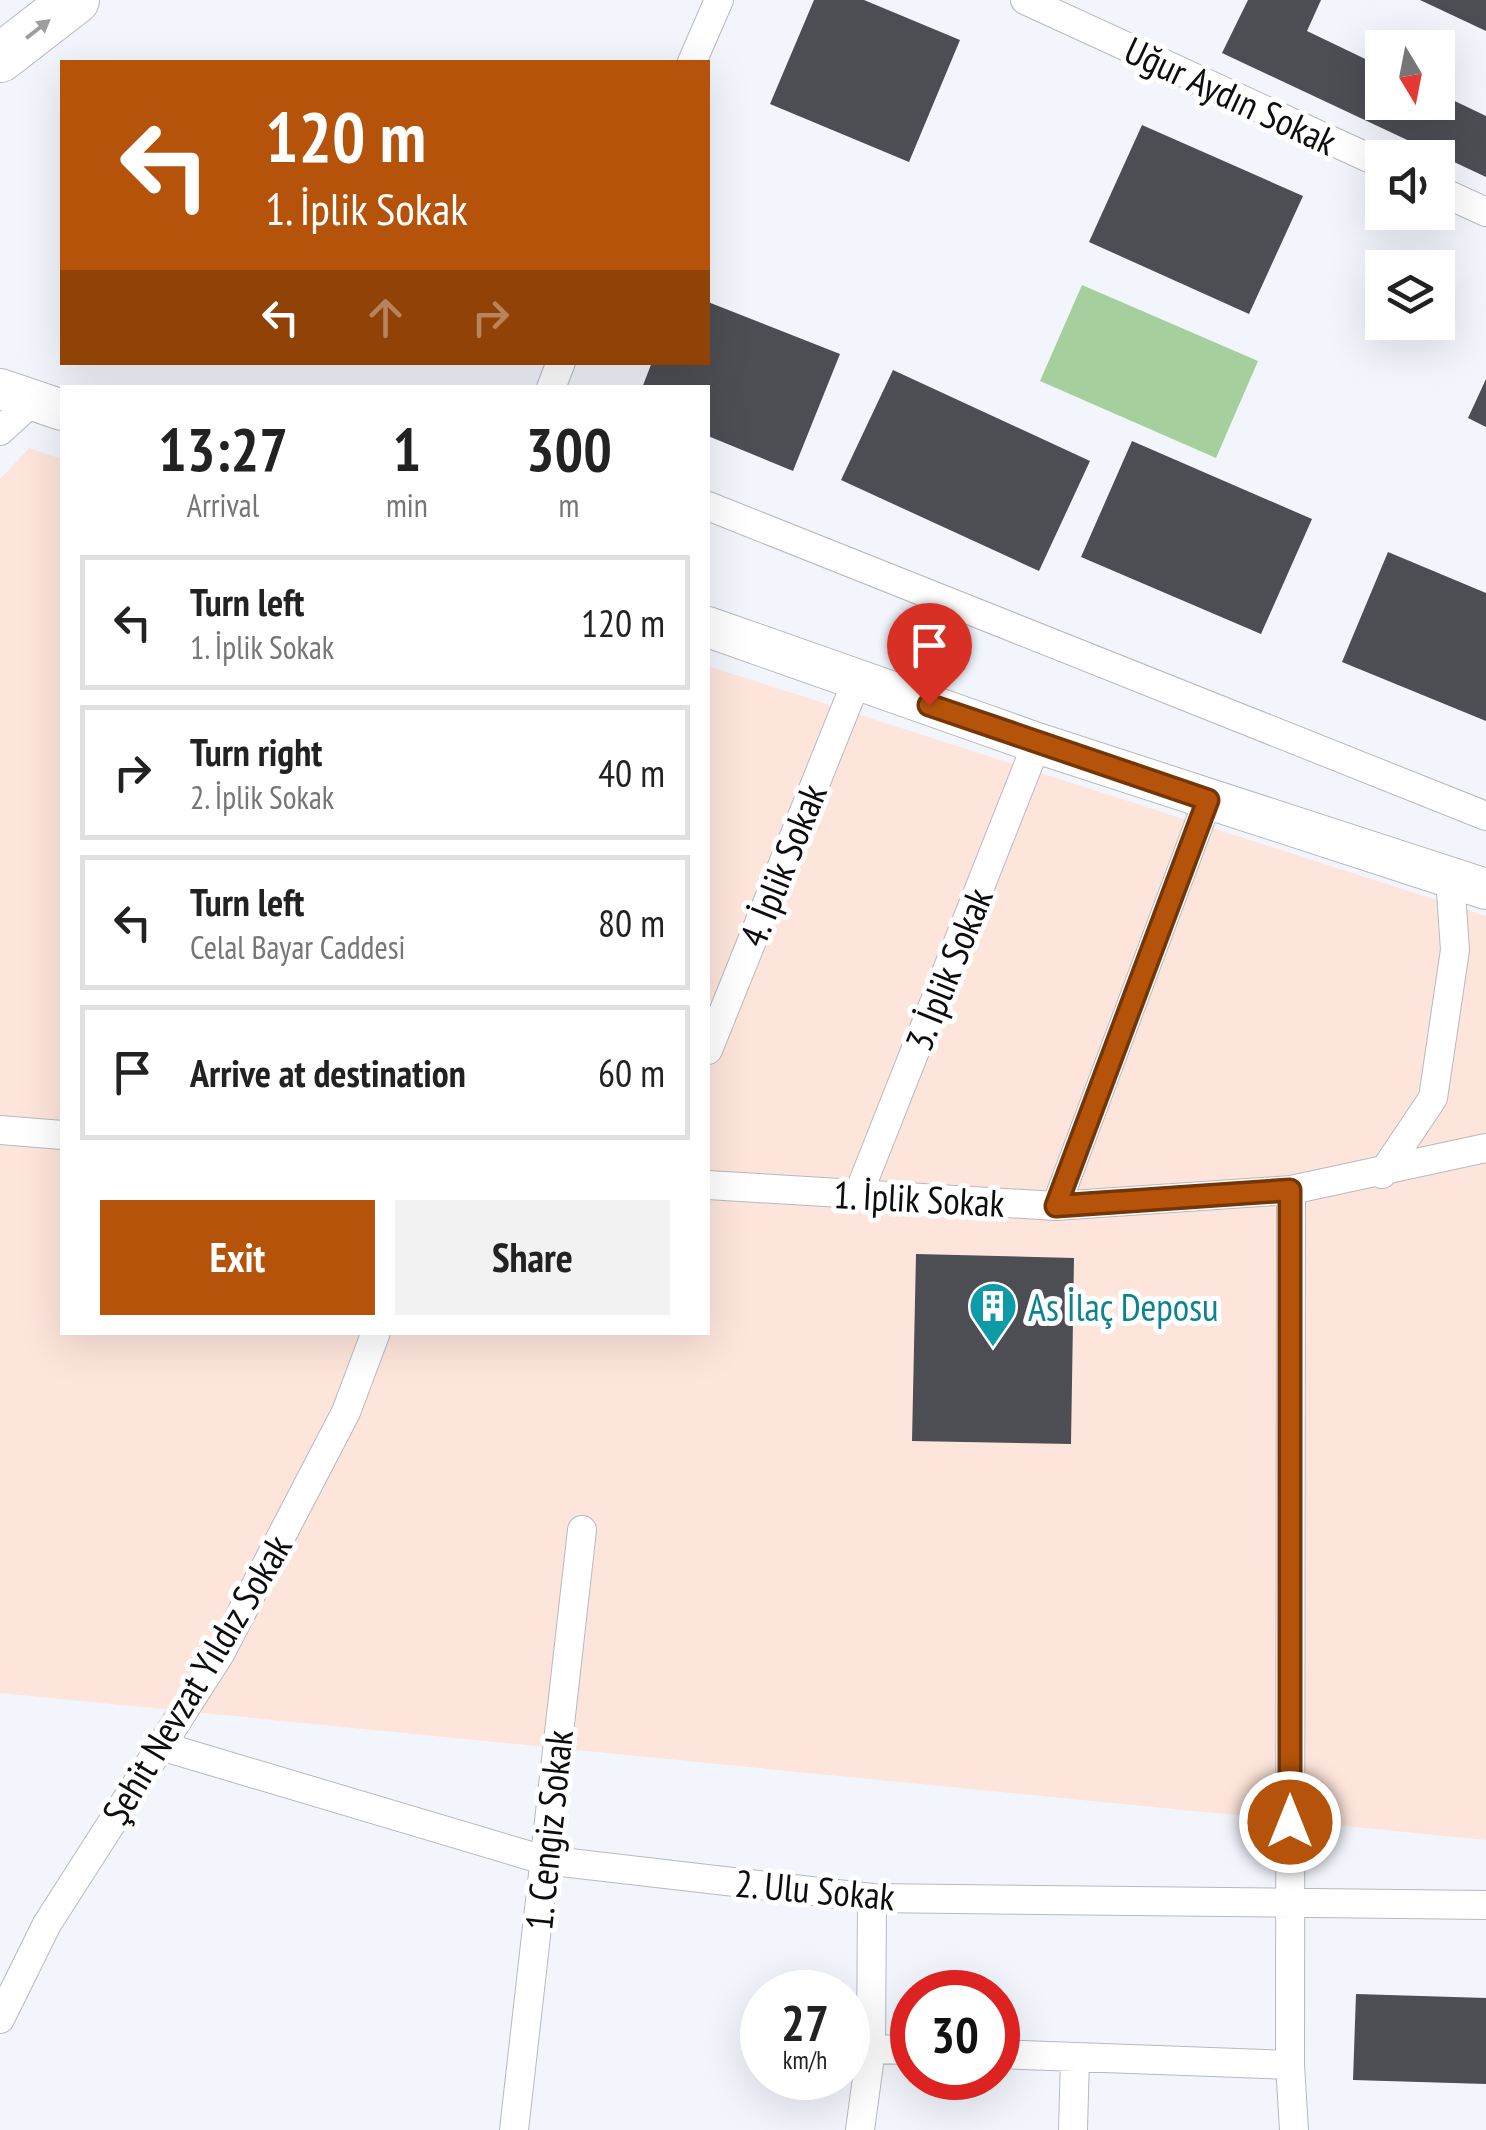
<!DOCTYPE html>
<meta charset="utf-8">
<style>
:root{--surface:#fff;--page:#f2f2f2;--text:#222;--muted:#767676;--line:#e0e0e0;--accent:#b45309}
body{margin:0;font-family:"PT Sans Narrow",sans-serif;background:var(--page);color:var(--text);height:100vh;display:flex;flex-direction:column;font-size:38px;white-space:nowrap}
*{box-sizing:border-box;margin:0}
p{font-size:32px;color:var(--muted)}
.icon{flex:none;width:55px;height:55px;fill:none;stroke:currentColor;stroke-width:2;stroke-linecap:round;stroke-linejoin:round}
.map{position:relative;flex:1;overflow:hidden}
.side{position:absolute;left:60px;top:385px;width:650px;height:950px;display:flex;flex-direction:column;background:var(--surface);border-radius:0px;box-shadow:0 10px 40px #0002}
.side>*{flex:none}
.guide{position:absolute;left:60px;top:60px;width:650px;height:305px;border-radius:0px;box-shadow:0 10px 40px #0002;background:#b45309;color:#fff;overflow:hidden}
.needle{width:65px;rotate:170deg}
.fabs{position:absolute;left:1365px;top:30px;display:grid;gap:20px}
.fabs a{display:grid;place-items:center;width:90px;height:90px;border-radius:0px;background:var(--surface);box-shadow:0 10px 40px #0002;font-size:50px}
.speed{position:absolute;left:740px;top:1970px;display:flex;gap:20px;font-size:50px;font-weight:700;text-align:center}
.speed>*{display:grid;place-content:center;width:130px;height:130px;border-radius:50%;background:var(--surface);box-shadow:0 10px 40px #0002;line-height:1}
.speed small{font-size:25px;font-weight:400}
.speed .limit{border:15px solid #d22;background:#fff;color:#111}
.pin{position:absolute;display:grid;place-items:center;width:85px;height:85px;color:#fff;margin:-102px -42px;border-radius:50% 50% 50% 0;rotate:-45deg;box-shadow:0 0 10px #0007}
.pin .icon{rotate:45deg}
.me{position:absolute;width:110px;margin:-55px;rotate:0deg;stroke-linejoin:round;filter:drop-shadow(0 0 8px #0008)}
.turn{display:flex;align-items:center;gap:35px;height:210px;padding:0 40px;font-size:45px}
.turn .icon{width:130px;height:130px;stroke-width:2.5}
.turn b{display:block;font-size:70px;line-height:85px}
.lanes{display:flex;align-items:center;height:95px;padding:0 40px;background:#0003;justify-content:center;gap:50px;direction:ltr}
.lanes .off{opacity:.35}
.eta{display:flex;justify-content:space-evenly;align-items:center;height:170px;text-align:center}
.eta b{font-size:60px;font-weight:700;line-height:70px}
.primary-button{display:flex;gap:20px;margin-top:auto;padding:20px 40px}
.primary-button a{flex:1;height:115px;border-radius:0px;background:var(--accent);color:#fff;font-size:40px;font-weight:700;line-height:115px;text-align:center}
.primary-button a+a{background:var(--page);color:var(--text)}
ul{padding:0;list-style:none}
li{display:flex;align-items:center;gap:30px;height:135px;margin:0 20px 15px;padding:0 20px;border:5px solid var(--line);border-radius:0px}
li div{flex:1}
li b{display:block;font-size:38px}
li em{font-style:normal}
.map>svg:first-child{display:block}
</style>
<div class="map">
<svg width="1486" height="2130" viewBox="0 0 1486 2130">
<rect width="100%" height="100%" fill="#f3f5fd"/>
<path fill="#fee5dc" d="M29,448L62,459V1332H708V666L1486,916V1840L0,1693V479Z"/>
<path fill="#a5cf9d" d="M1082,285L1258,361L1216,458L1040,381Z"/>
<path fill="#4c4e54" d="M814,0H864L960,40L909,162L770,104Z
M1248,0H1321L1307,31L1382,67V102H1438V93L1486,116V177L1222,53Z
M1420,0H1486V31Z
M1142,125L1303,196L1249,314L1089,242Z
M708,302L840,354L793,471L708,436V388H642L652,362H708Z
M893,370L1090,461L1039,571L841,480Z
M1486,379V427L1468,418Z
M1132,441L1312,519L1261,634L1081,557Z
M1388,552L1486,593V721L1342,662Z
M916,1254L1074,1258L1071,1444L912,1441Z
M1356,1994L1486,1998V2084L1353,2080Z"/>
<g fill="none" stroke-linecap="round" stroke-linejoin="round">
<g stroke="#b7b9c0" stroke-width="30">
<path id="minor" d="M1025,0L1382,164
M692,62L719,0
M1438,190L1486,212
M551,388L561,362
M0,431L34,400
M708,506L1486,816
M708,1050L857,680
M0,1130L62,1135
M1382,1174L1433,1098L1455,950L1450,878
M708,1185L1056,1206L1291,1190L1486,1148
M1291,1190L1290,2065L1294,2130
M858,1195L1037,743
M1056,1206L1208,800
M161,1746L544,1860L872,1898L1486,1905
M0,2019L47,1924L220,1654L346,1412L376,1332
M871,2049L912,2050
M998,2054L1290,2065
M514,2130L582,1530
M860,2130L871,2049L872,1898
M1073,2130L1075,2057"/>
</g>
<g stroke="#b7b9c0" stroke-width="42">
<path id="secondary" d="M0,389L62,410
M708,627L1037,743L1486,889"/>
</g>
<g stroke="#b7b9c0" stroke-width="50">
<path id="trunk" d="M0,58L75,0"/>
</g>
<use href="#minor" stroke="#fff" stroke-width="28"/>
<use href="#secondary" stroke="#fff" stroke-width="40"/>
<use href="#trunk" stroke="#fff" stroke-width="48"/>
</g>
<defs><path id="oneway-solid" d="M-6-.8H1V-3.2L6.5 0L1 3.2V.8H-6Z" transform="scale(2.5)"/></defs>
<use fill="#9e9e9f" href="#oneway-solid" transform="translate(38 29) rotate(-38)"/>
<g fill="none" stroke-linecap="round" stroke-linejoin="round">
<g stroke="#753606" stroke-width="25">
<path id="route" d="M929,705L1208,800L1056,1206L1290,1190V1822"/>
</g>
<use href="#route" stroke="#b45309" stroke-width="18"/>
</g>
<defs>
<g id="building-pin" transform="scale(2.5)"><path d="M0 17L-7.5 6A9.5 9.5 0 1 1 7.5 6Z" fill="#0f9aa8" stroke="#fff"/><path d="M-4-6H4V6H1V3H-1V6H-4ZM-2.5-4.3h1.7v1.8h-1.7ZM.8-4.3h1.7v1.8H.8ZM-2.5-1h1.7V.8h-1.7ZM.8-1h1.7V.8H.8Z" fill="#fff"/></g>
</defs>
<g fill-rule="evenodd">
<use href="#building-pin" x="993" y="1306"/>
</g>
<g text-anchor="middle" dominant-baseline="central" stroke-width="10" stroke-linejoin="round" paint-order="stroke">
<g font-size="38" fill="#0c0d0f" stroke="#fff">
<text transform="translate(1231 95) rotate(25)">Uğur Aydın Sokak</text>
<text transform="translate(782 865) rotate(-68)">4. İplik Sokak</text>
<text transform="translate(948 969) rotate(-68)">3. İplik Sokak</text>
<text transform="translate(919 1198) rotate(3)">1. İplik Sokak</text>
<text transform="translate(196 1679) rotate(-59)">Şehit Nevzat Yıldız Sokak</text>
<text transform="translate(548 1830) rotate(-84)">1. Cengiz Sokak</text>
<text transform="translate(815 1889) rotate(5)">2. Ulu Sokak</text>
</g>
<g font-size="38" fill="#0d838f" stroke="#fff" text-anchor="start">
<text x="1028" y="1306">As İlaç Deposu</text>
</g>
</g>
</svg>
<div class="fabs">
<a><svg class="needle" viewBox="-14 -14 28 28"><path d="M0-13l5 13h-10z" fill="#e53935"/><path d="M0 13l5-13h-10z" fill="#767676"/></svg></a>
<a><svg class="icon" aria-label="sound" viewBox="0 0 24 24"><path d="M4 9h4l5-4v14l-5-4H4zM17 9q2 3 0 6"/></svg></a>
<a><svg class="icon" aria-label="layers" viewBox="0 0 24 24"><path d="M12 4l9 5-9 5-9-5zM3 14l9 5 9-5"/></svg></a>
</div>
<div class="speed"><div>27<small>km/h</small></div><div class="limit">30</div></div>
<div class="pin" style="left:929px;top:705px;background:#d93025"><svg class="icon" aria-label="arrive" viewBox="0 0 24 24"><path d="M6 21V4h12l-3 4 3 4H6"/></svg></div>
<svg class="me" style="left:1290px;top:1822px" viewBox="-20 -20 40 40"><circle r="17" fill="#b45309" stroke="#fff" stroke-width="3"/><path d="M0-11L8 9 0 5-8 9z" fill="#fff"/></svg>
<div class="guide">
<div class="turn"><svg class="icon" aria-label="left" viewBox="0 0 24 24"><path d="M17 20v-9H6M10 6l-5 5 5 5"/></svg><div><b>120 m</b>1. İplik Sokak</div></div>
<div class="lanes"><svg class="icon" aria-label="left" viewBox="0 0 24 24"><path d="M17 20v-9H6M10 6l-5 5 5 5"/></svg><svg class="icon off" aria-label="ahead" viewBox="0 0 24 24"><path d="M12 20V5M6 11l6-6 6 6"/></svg><svg class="icon off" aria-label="right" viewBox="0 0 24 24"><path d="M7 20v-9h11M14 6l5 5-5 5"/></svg></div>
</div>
<section class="side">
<div class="eta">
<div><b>13:27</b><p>Arrival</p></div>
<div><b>1</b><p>min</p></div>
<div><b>300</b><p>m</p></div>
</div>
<ul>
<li><svg class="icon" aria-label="left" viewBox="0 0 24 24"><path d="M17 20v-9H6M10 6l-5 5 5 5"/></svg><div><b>Turn left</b><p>1. İplik Sokak</p></div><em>120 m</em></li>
<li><svg class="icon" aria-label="right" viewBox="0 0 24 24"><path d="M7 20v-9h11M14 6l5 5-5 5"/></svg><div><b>Turn right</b><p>2. İplik Sokak</p></div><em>40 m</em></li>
<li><svg class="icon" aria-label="left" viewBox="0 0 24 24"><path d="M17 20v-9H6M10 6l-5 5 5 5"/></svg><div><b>Turn left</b><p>Celal Bayar Caddesi</p></div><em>80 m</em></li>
<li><svg class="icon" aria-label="arrive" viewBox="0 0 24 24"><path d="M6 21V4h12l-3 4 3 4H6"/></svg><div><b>Arrive at destination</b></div><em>60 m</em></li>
</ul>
<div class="primary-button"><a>Exit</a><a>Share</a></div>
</section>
</div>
